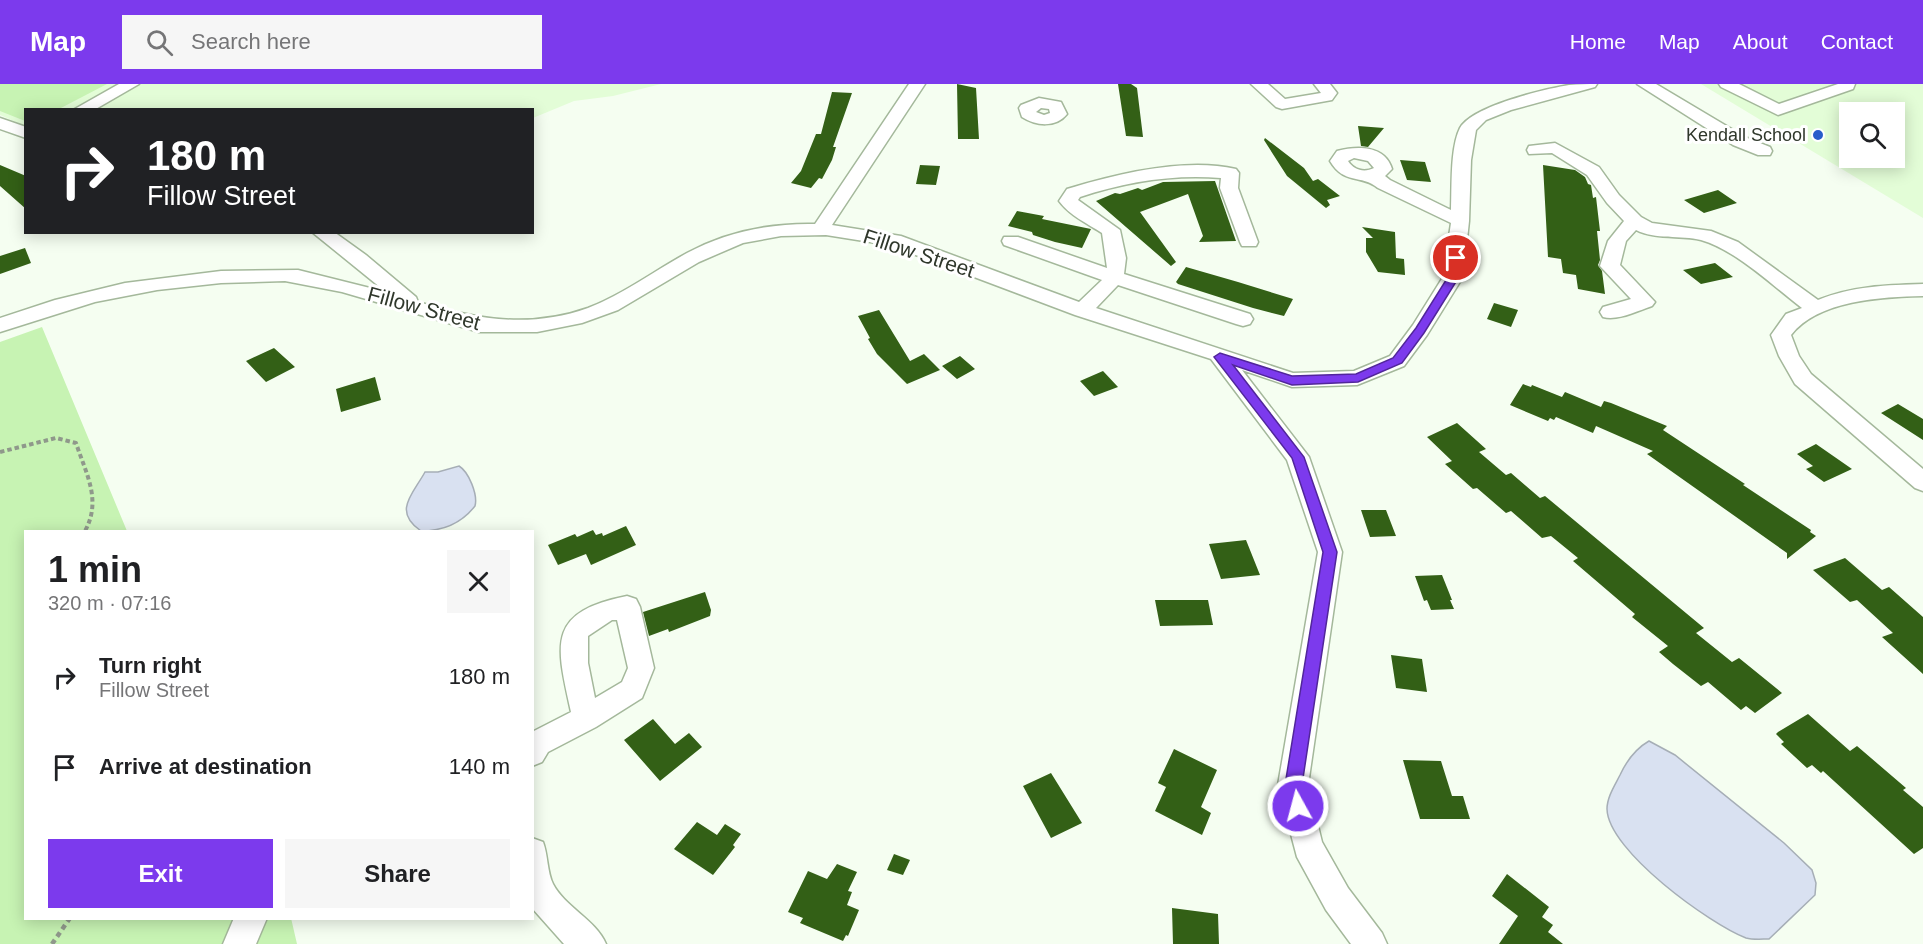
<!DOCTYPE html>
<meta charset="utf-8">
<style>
:root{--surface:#fff;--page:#f6f6f6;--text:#202124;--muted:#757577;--accent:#7c3aed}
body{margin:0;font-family:Helvetica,sans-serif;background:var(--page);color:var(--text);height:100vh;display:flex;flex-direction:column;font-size:22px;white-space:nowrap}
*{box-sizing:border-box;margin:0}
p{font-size:20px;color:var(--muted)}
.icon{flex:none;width:33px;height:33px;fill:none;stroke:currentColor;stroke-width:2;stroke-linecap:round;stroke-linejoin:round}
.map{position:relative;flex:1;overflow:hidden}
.sheet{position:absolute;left:24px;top:446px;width:510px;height:390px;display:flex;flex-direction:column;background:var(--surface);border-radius:0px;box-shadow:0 3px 15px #0003}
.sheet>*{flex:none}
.guide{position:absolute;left:24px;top:24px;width:510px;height:126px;border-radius:0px;box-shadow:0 3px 15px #0003;background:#202124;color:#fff;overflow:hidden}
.buttons{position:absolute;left:1839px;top:18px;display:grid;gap:12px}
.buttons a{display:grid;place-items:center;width:66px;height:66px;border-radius:0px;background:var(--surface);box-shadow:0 3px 15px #0003;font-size:30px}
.pin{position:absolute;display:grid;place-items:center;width:51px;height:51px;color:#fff;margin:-26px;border:3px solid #fff;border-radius:50%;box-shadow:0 2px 6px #0007}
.me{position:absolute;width:66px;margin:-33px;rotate:353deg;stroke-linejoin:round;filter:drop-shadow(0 0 4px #0008)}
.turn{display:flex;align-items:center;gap:21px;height:126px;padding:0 24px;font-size:27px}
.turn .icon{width:78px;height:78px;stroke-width:2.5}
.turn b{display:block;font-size:42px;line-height:51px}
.round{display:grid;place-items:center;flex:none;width:63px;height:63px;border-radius:0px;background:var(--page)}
.summary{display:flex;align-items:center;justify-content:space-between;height:102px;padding:0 24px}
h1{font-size:36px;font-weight:700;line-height:45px}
.primary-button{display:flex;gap:12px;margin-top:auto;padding:12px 24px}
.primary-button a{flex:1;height:69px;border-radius:0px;background:var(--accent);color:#fff;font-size:24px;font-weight:700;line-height:69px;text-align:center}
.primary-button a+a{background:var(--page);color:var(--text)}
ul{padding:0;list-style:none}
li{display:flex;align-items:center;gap:18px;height:90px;padding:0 24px}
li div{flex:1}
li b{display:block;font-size:22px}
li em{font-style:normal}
header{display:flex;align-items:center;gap:36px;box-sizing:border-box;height:84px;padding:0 30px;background:var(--accent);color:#fff}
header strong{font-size:28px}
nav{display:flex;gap:33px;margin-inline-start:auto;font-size:21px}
.search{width:420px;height:54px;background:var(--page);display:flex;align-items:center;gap:15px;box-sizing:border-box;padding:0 21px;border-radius:0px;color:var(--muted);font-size:22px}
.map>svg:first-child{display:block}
</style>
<header>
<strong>Map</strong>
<div class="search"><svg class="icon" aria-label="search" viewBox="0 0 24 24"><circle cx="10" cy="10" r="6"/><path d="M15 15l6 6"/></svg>Search here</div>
<nav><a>Home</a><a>Map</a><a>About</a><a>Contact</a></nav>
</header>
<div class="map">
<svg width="1923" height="860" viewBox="0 0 1923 860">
<rect width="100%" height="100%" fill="#f5fef1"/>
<path fill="#e3fdd7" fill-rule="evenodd" d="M0,0H661L613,12L574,17L533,34L532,26H26L25,42L0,31Z
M1701,0H1923V134ZM1850,28H1894V74H1850Z"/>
<path fill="#c7f3b3" d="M0,0H107L59,25L26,26L25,37L0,27Z
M42,243L127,447H26V834H291L297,860H0V258Z"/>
<path fill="#d9e1f1" stroke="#a6aeb6" stroke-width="1.5" d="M459,382C469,388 478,411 475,422C461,440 443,447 421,447C392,427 413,410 425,388H438Z
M1649,657L1675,671L1784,759L1812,786L1816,799L1815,811L1769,855C1762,855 1753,856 1746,854C1710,840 1608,767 1607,725C1607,713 1615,701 1620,691C1627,676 1635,665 1649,657Z"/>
<path fill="#336016" d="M957,0L976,4L979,55H958Z
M1118,0H1131L1137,4L1143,53L1126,52Z
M832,8L852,9L833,63H836L832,76L822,95L819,94L811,104L791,99L801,87L816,50H821Z
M1358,42L1384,44L1368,63L1361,62Z
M1265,54L1304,84L1313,97L1318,95L1340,112L1327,116L1330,121L1326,124L1287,92L1264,56Z
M1400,76L1425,78L1431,98L1407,96Z
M0,81L26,92V125L0,102Z
M920,81L940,82L936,101L916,100Z
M1543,81L1575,86L1585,93L1588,100L1591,101L1593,114L1596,113L1600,147H1597L1600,176L1598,181L1602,187L1605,210L1578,205L1576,191L1563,189L1561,175L1548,173Z
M1215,97L1236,157L1199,158L1203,152L1188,110L1140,128L1176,178L1171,182L1096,117L1115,109L1120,110L1138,104L1142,106L1163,98Z
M1718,106L1737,119L1704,129L1684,116Z
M1017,127L1044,132L1042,135L1091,145L1082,164L1055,158L1033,151L1032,148L1008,142Z
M1362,143L1395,148L1396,174L1404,175L1405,191L1378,188L1366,168V154H1373Z
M25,164L31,179L0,190V172Z
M1715,179L1733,193L1701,200L1683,186Z
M1186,183L1238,198L1293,215L1284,232L1253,224L1178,200L1176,198Z
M1494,219L1518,226L1511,243L1487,235Z
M879,226L910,277L924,270L940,286L907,300L877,270L868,255L870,254L858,232Z
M274,264L295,283L266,298L246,277Z
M960,272L975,285L957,295L942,282Z
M1103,287L1118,303L1094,312L1080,297Z
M375,293L381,316L341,328L336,305Z
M1523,300L1531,303L1532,301L1562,313L1565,308L1601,323L1604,317L1611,319L1667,342L1663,346L1745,400L1743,401L1811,446L1810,448L1816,452L1787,475V469L1647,370L1653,367L1596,342L1593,349L1556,333L1554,336L1550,334L1548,337L1510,321Z
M1898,320L1923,335V356L1881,329Z
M1457,339L1486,365L1479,368L1506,391L1511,389L1540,414L1545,412L1704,544L1696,549L1732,578L1739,574L1782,609L1755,629L1746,622L1741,626L1708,598L1701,602L1673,580L1659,568L1668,562L1632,533L1635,530L1573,477L1578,474L1551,452L1542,454L1511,427L1506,429L1477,404L1473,405L1445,380L1452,377L1427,353Z
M1816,360L1852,385L1824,398L1806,385L1813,382L1797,370Z
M1361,426H1386L1396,452L1370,453Z
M626,442L636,461L591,481L586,470L558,481L548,461L575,450L577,453L593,446L596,451L602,449L603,452Z
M1246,456L1260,491L1221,495L1209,460Z
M1845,474L1882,506L1889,503L1923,533V590L1882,553L1893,549L1857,516L1850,518L1813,486Z
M1442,491L1452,516H1450L1454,525L1431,526L1427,516L1424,517L1415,492Z
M705,508L711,526L710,532L669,548L668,545L649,552L643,528Z
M1155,516H1208L1213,541L1160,542Z
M1391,571L1422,575L1427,608L1396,604Z
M1808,630L1850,667L1857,662L1906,704L1903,706L1923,723V764L1914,770L1823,687L1821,689L1812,681L1807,684L1781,660L1784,658L1776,650L1778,648Z
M653,635L675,660L689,649L702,663L660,697L624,656Z
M1174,665L1217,686L1201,723L1211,729L1202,751L1155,727L1166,703L1158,699Z
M1403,676L1441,677L1452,712H1463L1470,735H1420Z
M1051,689L1082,739L1051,754L1023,702Z
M697,738L717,751L725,740L741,750L733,761L735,763L713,791L674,765Z
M894,770L910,776L903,791L887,786Z
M837,780L857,788L848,807L852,808L847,821L859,826L848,852L846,851L843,857L800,839L803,834L788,828L808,787L827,795Z
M1507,790L1549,823L1542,833L1553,841L1548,848L1563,860H1499L1518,832L1492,812Z
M1172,824L1218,830L1219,860H1173Z"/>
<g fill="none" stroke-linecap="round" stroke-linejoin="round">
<g stroke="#a4b89b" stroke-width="3">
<path id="minor" d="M119,0H139L94,26H73Z
M909,0H925L832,141L901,152L1079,218L1102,196L1004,161L1002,157L1004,153H1018L1107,184L1102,149C1088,140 1069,131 1059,117L1067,105C1116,90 1185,73 1236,85L1239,89L1238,104L1258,158L1256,162H1242L1240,158L1220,104L1221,94C1173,90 1125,98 1080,113L1078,116L1120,146L1126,174L1124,190L1250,230L1253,235L1250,240L1243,242L1236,240L1118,201L1096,224L1293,289L1354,287L1390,272L1413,241L1443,193L1451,139L1378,104C1361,90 1344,101 1330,77L1337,67C1357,62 1385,61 1392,85L1385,92L1390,96L1451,126C1452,103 1450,64 1460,44C1472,22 1545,5 1569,1C1578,0 1588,0 1597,0L1595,3L1511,26L1486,36L1476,46L1471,76L1469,137L1463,193L1427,251L1404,282L1357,301L1292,303L1242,286L1309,373L1342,468L1308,701L1322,758L1348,804L1382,849L1387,860H1351L1326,826L1297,773L1278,701L1318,468L1287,376L1211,275L1075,231L889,161L826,151L781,152L743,159L699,178L618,226L582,239L537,248H479L342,208L285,197L221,199L157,206L95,218L0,248V234L55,216L125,199L221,187L298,186L386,208L312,148H334L366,171L416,213L418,218C476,235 529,245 588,224C624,210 654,187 687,169C726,148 771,139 815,140ZM1354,74L1368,77L1374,84C1364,89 1354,86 1348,77Z
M1251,0H1268L1285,15L1321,9L1314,0H1330L1337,9L1332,16L1282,25L1276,23Z
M1637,0H1656L1745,53L1770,63L1772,67L1770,71H1758L1733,61Z
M1719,0H1739L1779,20L1838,0H1855L1853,5L1778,31L1721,3Z
M1039,14L1061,18L1067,30C1056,44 1036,42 1022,33L1019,24L1021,21ZM1041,24L1049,25L1050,29L1044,31L1036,28Z
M0,34L26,43V54L0,45Z
M1555,59L1599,83L1619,111L1641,133L1652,139L1711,147L1738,158L1818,216C1852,202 1887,201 1923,200V212C1882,213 1818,216 1791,251L1799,272L1811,290L1923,385V407L1915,404L1795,300L1779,272L1771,251L1786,230L1802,224C1773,202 1736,166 1701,156C1681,151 1655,156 1636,146L1626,157L1620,181L1655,218L1652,222C1637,227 1618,237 1603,233L1600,228L1603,223L1631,215L1600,182L1608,157L1624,137L1607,119L1587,91L1552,69L1529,70L1527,66L1529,62Z
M627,512L636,515L640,523L654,584L642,614L596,643L548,668L542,678L532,682V648L571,628C556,560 546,528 627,512ZM612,536H617L628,584L622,598L595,614L588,579V552Z
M532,754L543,758C548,771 547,788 553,800C565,823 596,836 606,860H564L532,824Z
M234,834H267L256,860H223Z"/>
</g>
<path stroke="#8f988b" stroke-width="4" stroke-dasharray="4.5 3" stroke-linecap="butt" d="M0,368L56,354L76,359C86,390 102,416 85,447"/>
<path stroke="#8f988b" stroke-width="4.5" stroke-dasharray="5 4" stroke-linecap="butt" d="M52,860L70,834"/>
<use href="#minor" fill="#fff" fill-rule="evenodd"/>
</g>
<path fill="#7c3aed" stroke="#51269a" stroke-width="1.5" d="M1456,171L1461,174L1459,193L1424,249L1402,279L1358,298L1292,301L1233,281L1304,373L1337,468L1302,701L1307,722L1304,727L1298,730L1292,727L1285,701L1323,468L1292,374L1214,273L1220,269L1292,292L1356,290L1393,274L1416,244L1448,193L1450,174Z"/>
<circle fill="#285cca" stroke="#fff" stroke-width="2" cx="1818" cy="51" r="6"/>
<g text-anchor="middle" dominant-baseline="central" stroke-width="6" stroke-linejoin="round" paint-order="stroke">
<g font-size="18" fill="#2f372b" stroke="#fff" text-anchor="end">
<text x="1806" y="51">Kendall School</text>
</g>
<g font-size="21" fill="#2f372b" stroke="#fff">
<text transform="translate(919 169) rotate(18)">Fillow Street</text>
<text transform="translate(424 224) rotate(15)">Fillow Street</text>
</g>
</g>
</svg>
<div class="buttons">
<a><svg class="icon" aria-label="search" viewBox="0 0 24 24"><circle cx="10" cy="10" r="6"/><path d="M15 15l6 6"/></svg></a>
</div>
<div class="pin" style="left:1456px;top:174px;background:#d93025"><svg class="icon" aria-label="arrive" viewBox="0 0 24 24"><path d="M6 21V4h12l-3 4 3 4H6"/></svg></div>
<svg class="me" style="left:1298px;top:722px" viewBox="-20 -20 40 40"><circle r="17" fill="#7c3aed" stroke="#fff" stroke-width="3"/><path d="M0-11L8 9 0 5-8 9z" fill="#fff"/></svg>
<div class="guide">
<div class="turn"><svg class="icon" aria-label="right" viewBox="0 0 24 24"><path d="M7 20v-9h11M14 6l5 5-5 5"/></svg><div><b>180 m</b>Fillow Street</div></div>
</div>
<section class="sheet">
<div class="summary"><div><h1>1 min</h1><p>320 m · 07:16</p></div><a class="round"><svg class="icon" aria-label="close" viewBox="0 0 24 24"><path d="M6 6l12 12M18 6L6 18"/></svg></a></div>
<ul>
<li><svg class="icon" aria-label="right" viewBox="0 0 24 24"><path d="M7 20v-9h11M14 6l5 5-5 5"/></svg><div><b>Turn right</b><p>Fillow Street</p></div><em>180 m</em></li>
<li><svg class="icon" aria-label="arrive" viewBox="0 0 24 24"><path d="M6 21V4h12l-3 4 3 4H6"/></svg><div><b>Arrive at destination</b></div><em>140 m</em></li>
</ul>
<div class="primary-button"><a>Exit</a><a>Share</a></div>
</section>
</div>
